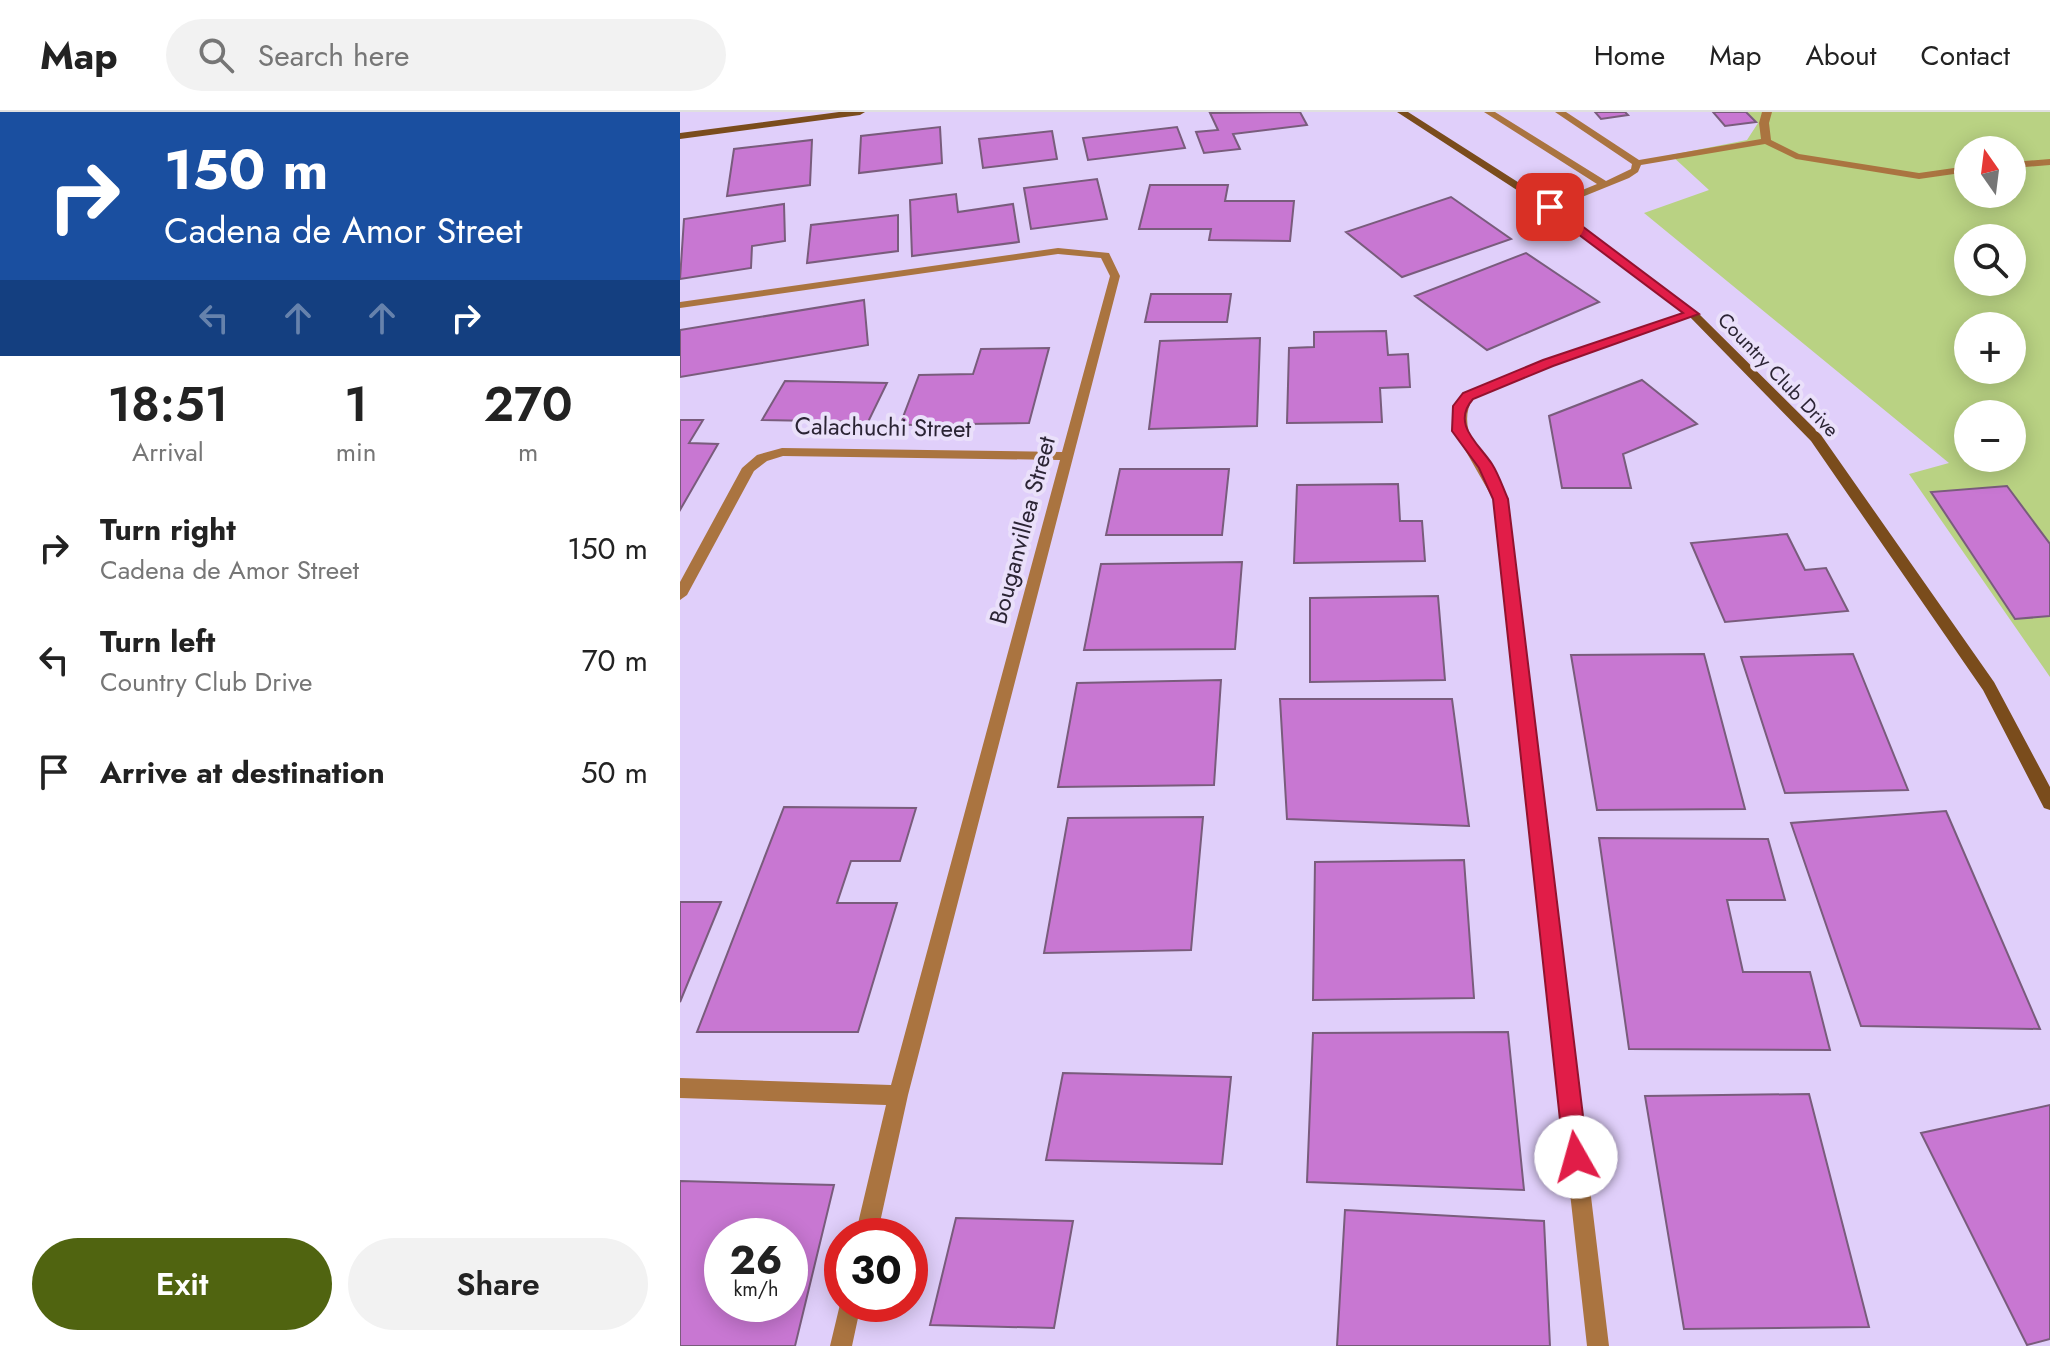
<!DOCTYPE html>
<meta charset="utf-8">
<style>
:root{--surface:#fff;--page:#f2f2f2;--text:#222;--muted:#767676;--line:#e0e0e0;--accent:#506410}
body{margin:0;font-family:Jost,sans-serif;background:var(--page);color:var(--text);height:100vh;display:flex;flex-direction:column;font-size:30px;white-space:nowrap}
*{box-sizing:border-box;margin:0}
p{font-size:26px;color:var(--muted)}
.icon{flex:none;width:44px;height:44px;fill:none;stroke:currentColor;stroke-width:2;stroke-linecap:round;stroke-linejoin:round}
.map{position:relative;flex:1;overflow:hidden}
.side{display:flex;flex-direction:column;background:var(--surface);width:680px}
.side>*{flex:none}
.hud{background:#1a4fa0;color:#fff;overflow:hidden}
.needle{width:52px;rotate:346deg}
.buttons{position:absolute;left:1274px;top:24px;display:grid;gap:16px}
.buttons a{display:grid;place-items:center;width:72px;height:72px;border-radius:50%;background:var(--surface);box-shadow:0 4px 20px #0003;font-size:40px}
.speed{position:absolute;left:24px;top:1106px;display:flex;gap:16px;font-size:40px;font-weight:700;text-align:center}
.speed>*{display:grid;place-content:center;width:104px;height:104px;border-radius:50%;background:var(--surface);box-shadow:0 4px 20px #0003;line-height:1}
.speed small{font-size:20px;font-weight:400}
.speed .limit{border:12px solid #d22;background:#fff;color:#111}
.pin{position:absolute;display:grid;place-items:center;width:68px;height:68px;color:#fff;margin:-34px;border-radius:16px;box-shadow:0 4px 12px #0006}
.me{position:absolute;width:88px;margin:-44px;rotate:353deg;stroke-linejoin:round;filter:drop-shadow(0 0 6px #0008)}
.turn{display:flex;align-items:center;gap:28px;height:168px;padding:0 32px;font-size:36px}
.turn .icon{width:104px;height:104px;stroke-width:2.5}
.turn b{display:block;font-size:56px;line-height:68px}
.lanes{display:flex;align-items:center;height:76px;padding:0 32px;background:#0003;justify-content:center;gap:40px;direction:ltr}
.lanes .off{opacity:.35}
.eta{display:flex;justify-content:space-evenly;align-items:center;height:136px;text-align:center}
.eta b{font-size:48px;font-weight:600;line-height:56px}
.button{display:flex;gap:16px;margin-top:auto;padding:16px 32px}
.button a{flex:1;height:92px;border-radius:48px;background:var(--accent);color:#fff;font-size:32px;font-weight:600;line-height:92px;text-align:center}
.button a+a{background:var(--page);color:var(--text)}
ul{padding:0;list-style:none}
li{display:flex;align-items:center;gap:24px;height:112px;padding:0 32px}
li div{flex:1}
li b{display:block;font-size:30px}
li em{font-style:normal}
header{display:flex;align-items:center;gap:48px;box-sizing:border-box;height:112px;padding:0 40px;background:var(--surface);border-bottom:2px solid var(--line)}
header strong{font-size:38px}
nav{display:flex;gap:44px;margin-inline-start:auto;font-size:28px}
.search{width:560px;height:72px;background:var(--page);display:flex;align-items:center;gap:20px;box-sizing:border-box;padding:0 28px;border-radius:44px;color:var(--muted);font-size:30px}
main{display:flex;flex:1;min-height:0}
.map>svg:first-child{display:block}
</style>
<header>
<strong>Map</strong>
<div class="search"><svg class="icon" aria-label="search" viewBox="0 0 24 24"><circle cx="10" cy="10" r="6"/><path d="M15 15l6 6"/></svg>Search here</div>
<nav><a>Home</a><a>Map</a><a>About</a><a>Contact</a></nav>
</header>
<main>
<section class="side">
<div class="hud">
<div class="turn"><svg class="icon" aria-label="right" viewBox="0 0 24 24"><path d="M7 20v-9h11M14 6l5 5-5 5"/></svg><div><b>150 m</b>Cadena de Amor Street</div></div>
<div class="lanes"><svg class="icon off" aria-label="left" viewBox="0 0 24 24"><path d="M17 20v-9H6M10 6l-5 5 5 5"/></svg><svg class="icon off" aria-label="ahead" viewBox="0 0 24 24"><path d="M12 20V5M6 11l6-6 6 6"/></svg><svg class="icon off" aria-label="ahead" viewBox="0 0 24 24"><path d="M12 20V5M6 11l6-6 6 6"/></svg><svg class="icon" aria-label="right" viewBox="0 0 24 24"><path d="M7 20v-9h11M14 6l5 5-5 5"/></svg></div>
</div>
<div class="eta">
<div><b>18:51</b><p>Arrival</p></div>
<div><b>1</b><p>min</p></div>
<div><b>270</b><p>m</p></div>
</div>
<ul>
<li><svg class="icon" aria-label="right" viewBox="0 0 24 24"><path d="M7 20v-9h11M14 6l5 5-5 5"/></svg><div><b>Turn right</b><p>Cadena de Amor Street</p></div><em>150 m</em></li>
<li><svg class="icon" aria-label="left" viewBox="0 0 24 24"><path d="M17 20v-9H6M10 6l-5 5 5 5"/></svg><div><b>Turn left</b><p>Country Club Drive</p></div><em>70 m</em></li>
<li><svg class="icon" aria-label="arrive" viewBox="0 0 24 24"><path d="M6 21V4h12l-3 4 3 4H6"/></svg><div><b>Arrive at destination</b></div><em>50 m</em></li>
</ul>
<div class="button"><a>Exit</a><a>Share</a></div>
</section>
<div class="map">
<svg width="1370" height="1234" viewBox="0 0 1370 1234">
<rect width="100%" height="100%" fill="#e0cffa"/>
<path fill="#b9d283" fill-rule="evenodd" d="M1066,0H1370V565L1229,362L1269,351L964,101L1029,78L991,43L1067,28L1078,11ZM1288,38H1332V82H1288ZM1288,126H1332V170H1288ZM1288,214H1332V258H1288ZM1288,302H1332V346H1288Z"/>
<path fill="#c877d2" stroke="#795c7c" stroke-width="2" fill-rule="evenodd" d="M620,0L627,13L553,22L560,37L524,41L516,20L538,18L530,1Z
M915,0H945L948,3L921,7Z
M1033,0H1066L1076,10L1045,14Z
M260,15L262,51L179,61L181,24Z
M497,15L505,36L408,48L403,26Z
M372,19L377,47L303,56L299,27Z
M132,28L130,73L47,84L54,37Z
M417,67L427,107L351,117L344,76Z
M470,73H548L545,89H614L610,129L529,128L531,117H459Z
M276,82L278,100L333,92L339,130L232,144L230,88Z
M771,85L831,127L722,165L666,120Z
M104,92L105,129L72,134L71,156L0,167L4,107Z
M218,103V139L127,151L131,113Z
M846,141L919,190L807,238L735,184Z
M471,182H551L547,210H465Z
M184,188L188,233L0,265V218Z
M706,219L708,243L728,242L730,275L700,276L702,310L607,311L609,236L634,235V220Z
M580,226L577,314L469,317L480,229Z
M369,236L349,311L220,313L239,263L293,262L301,237Z
M962,268L1017,312L943,342L951,376H882L869,304Z
M105,269L207,271L188,310L82,308Z
M0,308H23L9,331L38,332L0,398Z
M440,357H549L542,423H426Z
M718,372L720,409H742L745,449L614,451L617,373Z
M1327,374L1370,432V504L1335,507L1251,380Z
M1107,422L1125,458L1146,456L1168,499L1045,510L1011,431Z
M562,450L555,537L404,538L421,452Z
M758,484L765,568L630,570V486Z
M1024,542L1065,697L917,698L891,543Z
M1173,542L1228,678L1105,681L1061,545Z
M541,568L534,673L378,675L397,571Z
M600,587H772L789,714L607,707Z
M104,695L236,696L220,749H171L157,791H217L178,920H17Z
M1266,699L1360,917L1181,914L1111,711Z
M523,705L511,838L364,841L388,706Z
M919,726L1088,727L1105,788H1047L1063,860H1130L1150,938L949,937Z
M784,748L794,886L633,888L635,750Z
M0,790H41L0,890Z
M828,920L844,1078L627,1070L633,921Z
M383,961L551,965L542,1052L366,1048Z
M1129,982L1189,1215L1004,1217L965,984Z
M1370,993V1227L1347,1233L1241,1021Z
M0,1069L154,1073L115,1234H0ZM42,1124H110V1192H42Z
M665,1098L864,1109L870,1234H657Z
M276,1106L393,1109L374,1216L250,1213Z"/>
<g fill="none" stroke-linecap="round" stroke-linejoin="round">
<path fill="#aa7440" fill-rule="evenodd" d="M804,0H815L926,69L951,57L952,52L875,0H886L959,48L1081,27L1079,11L1082,0H1092L1089,11L1091,28L1119,42L1239,61L1288,54V60L1239,67L1116,47L1085,32L961,53L958,60L949,66L870,98L866,97V93L917,72Z
M1370,47V53L1332,56V50Z"/>
<path fill="#aa7440" fill-rule="evenodd" d="M378,136L429,141L440,164L228,983L197,1124H175L206,993L0,986V966L211,973L380,348L103,344L87,349L74,359L7,483L0,488V470L62,356L77,343L102,336L382,340L430,164L421,146L378,142L0,196V190Z
M1009,200L1019,202L872,254L793,286C772,322 813,355 827,387L929,1234H907L813,387L776,322L773,309L774,297L784,281L864,248Z
M162,1184V1192H181L172,1234H150Z"/>
<path fill="#7a4c1c" fill-rule="evenodd" d="M159,0H185L180,3L0,27V21Z
M717,0H728L874,93L1017,200L1141,323L1314,570L1370,675V698L1364,696L1303,578L1131,329L1009,204L866,97Z"/>
</g>
<path fill="#e11d48" stroke="#92132f" stroke-width="2" d="M866,93H874L1019,202L873,254L793,287C771,312 798,331 812,352C819,363 823,376 828,387L908,1045L904,1054L896,1057L888,1054L884,1045L813,387L799,356L772,319L773,294L783,281L863,248L1003,201L866,98Z"/>
<g text-anchor="middle" dominant-baseline="central" stroke-width="8" stroke-linejoin="round" paint-order="stroke">
<g font-size="20" fill="#2b2434" stroke="#eae0fa">
<text transform="translate(1098 263) rotate(46)">Country Club Drive</text>
</g>
<g font-size="24" fill="#2b2434" stroke="#eae0fa">
<text transform="translate(203 315) rotate(1)">Calachuchi Street</text>
<text transform="translate(342 418) rotate(-75)">Bouganvillea Street</text>
</g>
</g>
</svg>
<div class="buttons">
<a><svg class="needle" viewBox="-14 -14 28 28"><path d="M0-13l5 13h-10z" fill="#e53935"/><path d="M0 13l5-13h-10z" fill="#767676"/></svg></a>
<a><svg class="icon" aria-label="search" viewBox="0 0 24 24"><circle cx="10" cy="10" r="6"/><path d="M15 15l6 6"/></svg></a>
<a>+</a>
<a>−</a>
</div>
<div class="speed"><div>26<small>km/h</small></div><div class="limit">30</div></div>
<div class="pin" style="left:870px;top:95px;background:#d93025"><svg class="icon" aria-label="arrive" viewBox="0 0 24 24"><path d="M6 21V4h12l-3 4 3 4H6"/></svg></div>
<svg class="me" style="left:896px;top:1045px" viewBox="-20 -20 40 40"><circle r="19" fill="#fff"/><path d="M0-13L10 11 0 6-10 11z" fill="#e11d48"/></svg>
</div>
</main>
